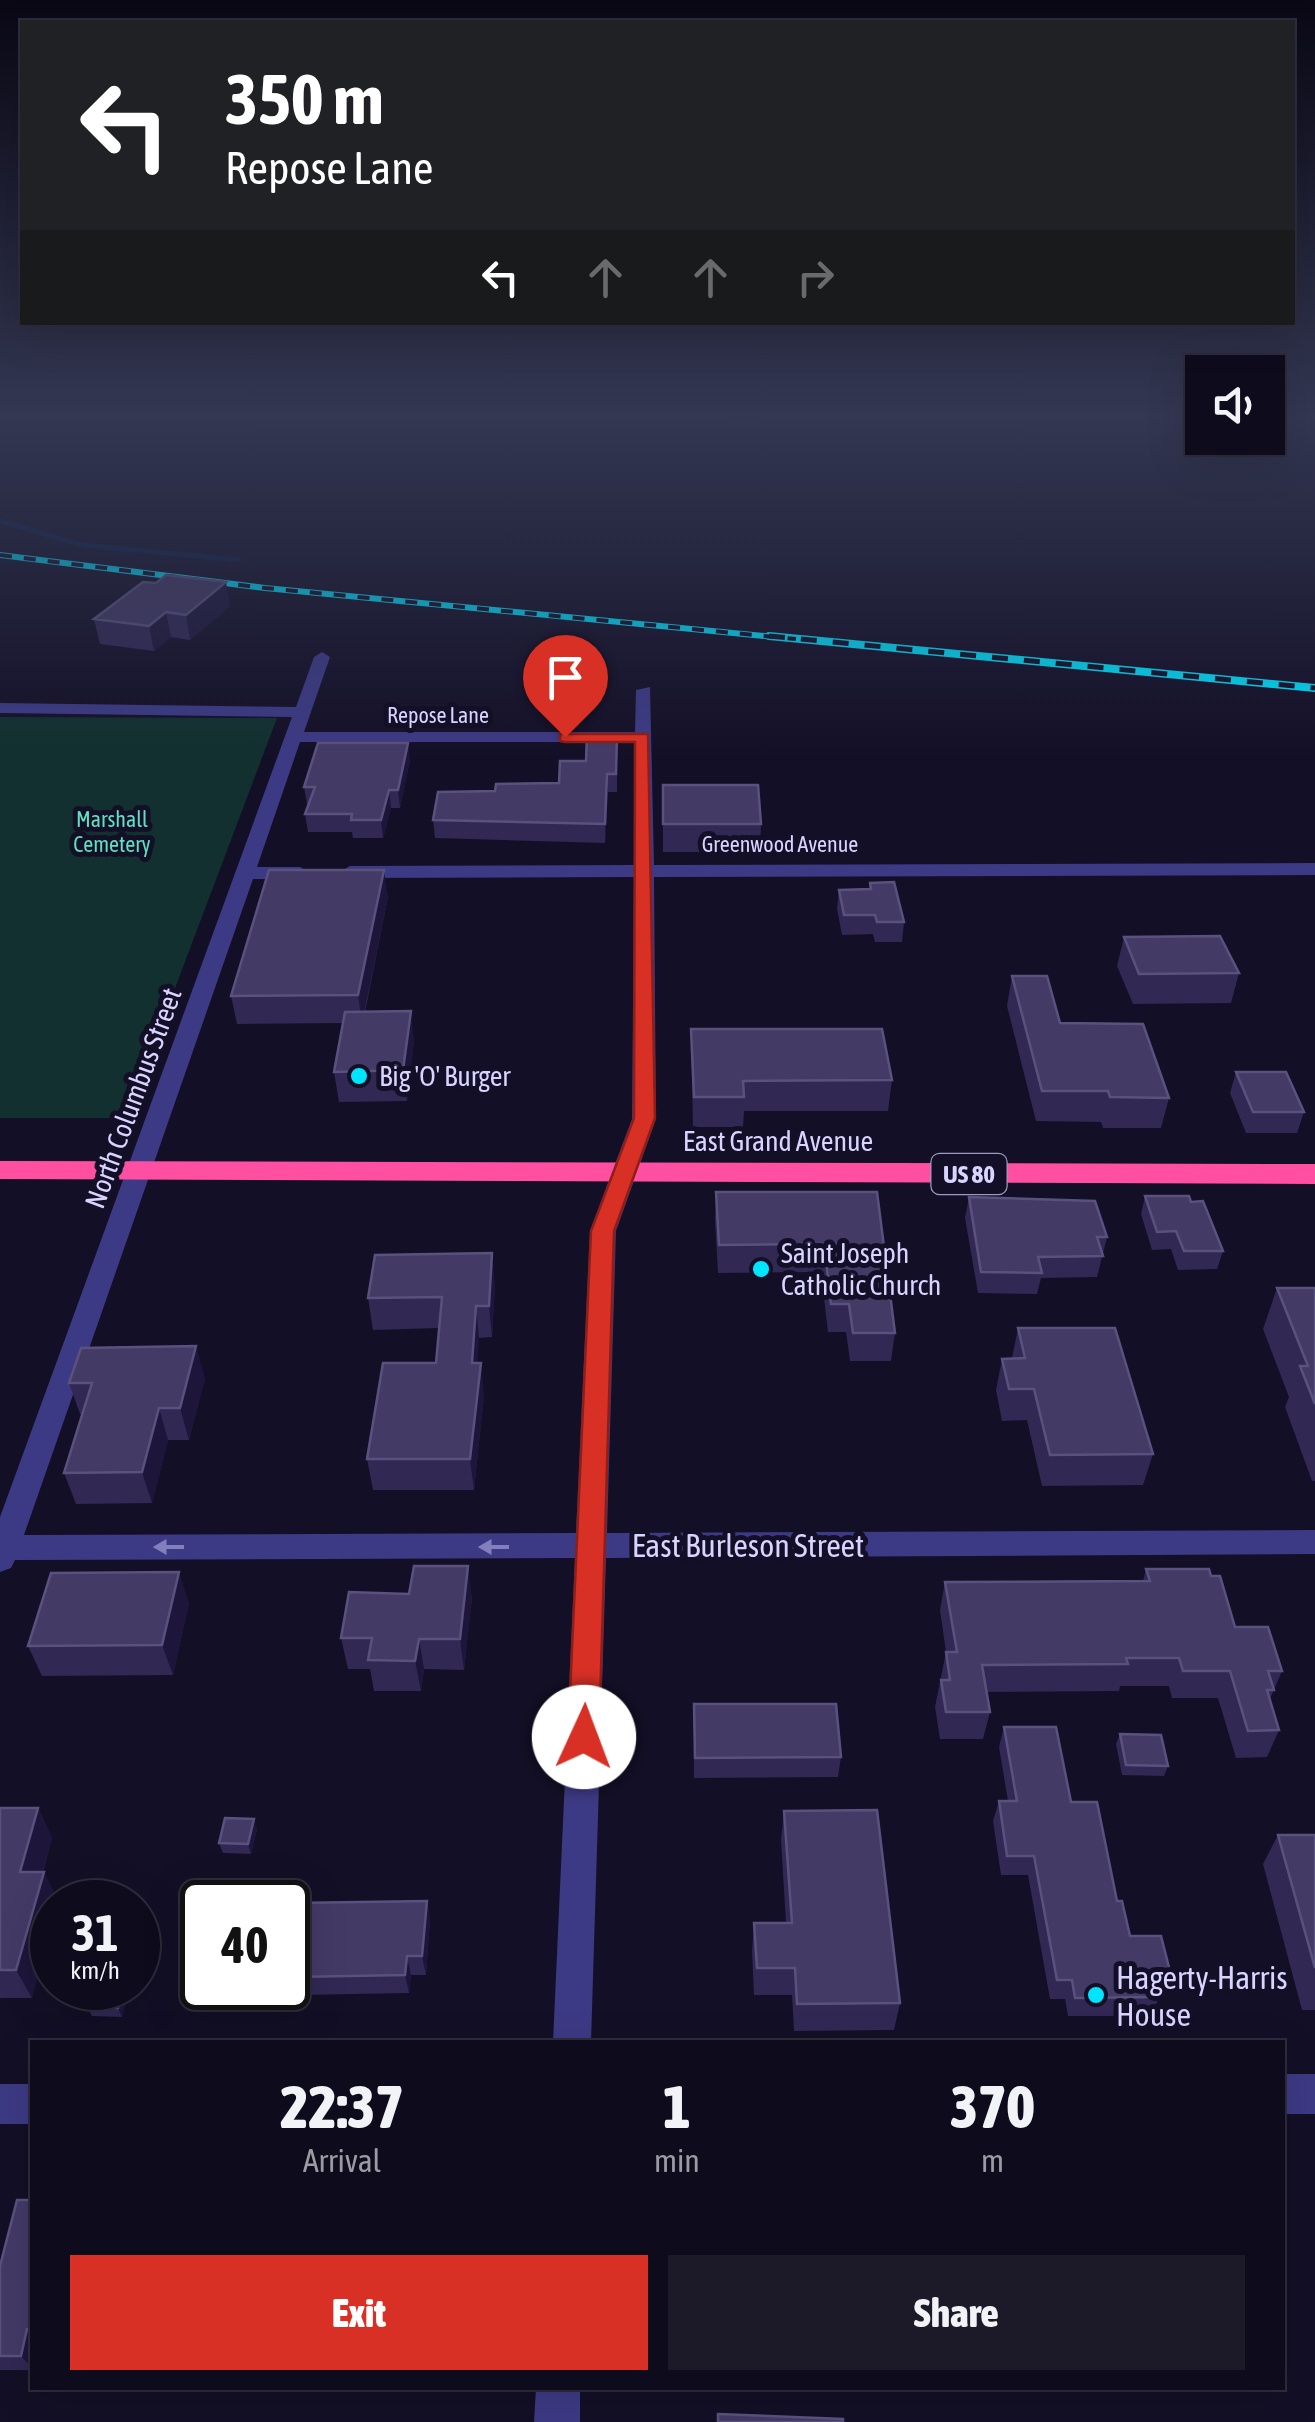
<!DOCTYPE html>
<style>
:root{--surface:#0e0b1c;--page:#1c1929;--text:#f1f3f6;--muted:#9b9ba3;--line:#2e2b3b;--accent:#d93025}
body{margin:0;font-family:"Asap Condensed",sans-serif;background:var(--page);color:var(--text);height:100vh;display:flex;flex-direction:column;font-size:38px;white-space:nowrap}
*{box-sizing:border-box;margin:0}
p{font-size:32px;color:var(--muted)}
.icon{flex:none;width:55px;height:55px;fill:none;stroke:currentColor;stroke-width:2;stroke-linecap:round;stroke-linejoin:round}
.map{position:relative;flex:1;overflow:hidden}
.panel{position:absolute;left:30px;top:2040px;width:1255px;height:350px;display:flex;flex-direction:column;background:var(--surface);border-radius:0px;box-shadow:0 10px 40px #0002,0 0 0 2px var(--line)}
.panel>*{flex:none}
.guide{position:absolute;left:20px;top:20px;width:1275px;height:305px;border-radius:0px;box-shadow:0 10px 40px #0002,0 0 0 2px var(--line);background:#202124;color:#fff;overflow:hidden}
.buttons{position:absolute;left:1185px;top:355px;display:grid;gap:20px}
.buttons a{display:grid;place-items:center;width:100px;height:100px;border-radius:0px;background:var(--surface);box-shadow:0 10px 40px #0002,0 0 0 2px var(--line);font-size:50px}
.speed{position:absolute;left:30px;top:1880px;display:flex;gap:20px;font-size:50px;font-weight:700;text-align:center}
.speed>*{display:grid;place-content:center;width:130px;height:130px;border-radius:50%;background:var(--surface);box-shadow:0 10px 40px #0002,0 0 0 2px var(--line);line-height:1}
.speed small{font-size:25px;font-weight:400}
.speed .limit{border:5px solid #111;border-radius:15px;background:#fff;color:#111}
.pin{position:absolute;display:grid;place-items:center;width:85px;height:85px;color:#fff;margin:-102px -42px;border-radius:50% 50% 50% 0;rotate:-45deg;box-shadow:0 0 10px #0007}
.pin .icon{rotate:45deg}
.me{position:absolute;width:110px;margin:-55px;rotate:2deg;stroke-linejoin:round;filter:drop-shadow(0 0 8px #0008)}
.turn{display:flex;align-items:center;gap:35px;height:210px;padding:0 40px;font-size:45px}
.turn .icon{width:130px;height:130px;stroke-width:2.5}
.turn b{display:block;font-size:70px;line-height:85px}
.lanes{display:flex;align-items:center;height:95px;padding:0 40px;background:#0003;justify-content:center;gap:50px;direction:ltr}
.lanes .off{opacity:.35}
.eta{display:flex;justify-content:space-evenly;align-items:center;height:170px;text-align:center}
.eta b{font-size:60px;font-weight:800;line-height:70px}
.action{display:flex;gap:20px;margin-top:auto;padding:20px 40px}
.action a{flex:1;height:115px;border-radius:0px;background:var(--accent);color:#fff;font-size:40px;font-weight:800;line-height:115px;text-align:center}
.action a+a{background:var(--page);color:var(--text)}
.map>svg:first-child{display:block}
</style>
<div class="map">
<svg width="1315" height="2422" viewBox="0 0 1315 2422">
<rect width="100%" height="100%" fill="#130f26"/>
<path fill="#12302f" d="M0,717L277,718L126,1118H0Z"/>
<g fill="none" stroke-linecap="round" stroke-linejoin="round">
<path stroke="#0a1f44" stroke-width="5" d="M728,426L754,419
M0,521L82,545L239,560"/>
<path fill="#3d3a85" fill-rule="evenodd" d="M322,652L330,657L304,732H635L636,690L650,687L654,865L1315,863V875L654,877L656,1119L616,1231L607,1533L1315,1530V1554L606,1558L591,2042H553L575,1558L15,1560L11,1568L0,1572V1517L292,717L0,713V703L296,707L314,657ZM300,742H635L634,865L350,866L340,872L350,878L634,877L632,1119L590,1231L576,1533L24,1535L253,879H300L310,873L300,867H257Z
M1282,2074H1315V2114H1282Z
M0,2084H32V2124H0Z
M536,2388H580V2422H534Z"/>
<path fill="#ff4fa3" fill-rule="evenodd" d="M0,1161L1315,1164V1184L0,1179Z"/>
<g stroke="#00e5ff" stroke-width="6">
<path id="rail-far1" d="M0,555L265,588L796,639"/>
</g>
<g stroke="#00e5ff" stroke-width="8">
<path id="rail" d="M769,636L1315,688"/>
</g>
<use href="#rail-far1" stroke="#130f26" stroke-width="4" stroke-dasharray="12" stroke-linecap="butt"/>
<use href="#rail" stroke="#130f26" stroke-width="5" stroke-dasharray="16" stroke-linecap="butt"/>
</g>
<path fill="#312854" d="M230,606L190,640L171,637L154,651L100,644L94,619Z
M617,735V792H608L605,843L435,838L433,820L495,791L559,783Z
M410,760L400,808H391L383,838H353L352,832H308L305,814L308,804H307L304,787Z
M663,785L761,824L760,852H663Z
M870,883L904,922L902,942H875L873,934L842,935L837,909L839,890L869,889Z
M388,897L365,1012L414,1040L407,1101L339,1102L334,1072L343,1023L237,1024L231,996Z
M1124,937L1239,973L1231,1003L1133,1004L1117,966Z
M1012,976L1060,1023L1169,1098L1161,1128H1103L1101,1122L1036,1121L1007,1006Z
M691,1029L892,1080L888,1111H744L743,1127H693Z
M1236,1072L1304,1112L1297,1133H1246L1230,1093Z
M716,1192H877L895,1333L891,1361H850L846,1332H828L821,1272L718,1273L715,1220Z
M1145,1196L1223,1251L1217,1269L1178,1270L1171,1249L1152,1250L1141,1214Z
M969,1197L1107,1237L1097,1277L1041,1278L1037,1294L978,1293L965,1218Z
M495,1284L492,1337L479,1338L477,1363L484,1395L474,1490H373L367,1459L436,1363L439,1328L373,1330L368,1298Z
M1277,1288H1315V1481H1312L1285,1407L1289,1397L1263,1329Z
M1018,1328L1153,1454L1143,1485L1042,1486L1027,1420L1002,1421L996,1390L1002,1359L1012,1358Z
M205,1378L189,1440H168L152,1503L76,1504L64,1473L83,1414H80L69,1383Z
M1146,1569L1211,1576L1235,1627L1282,1671L1270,1699L1279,1730L1267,1757L1236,1758L1218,1698H1172L1169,1686H1120L1119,1691L987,1692L990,1712L983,1739H940L935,1707L946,1652L940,1610L945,1582L1143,1581Z
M472,1597L464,1670L424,1669L421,1691H374L370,1669H348L341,1638Z
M189,1603L173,1675L42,1676L28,1646Z
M694,1704L841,1757L838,1777L694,1778Z
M1004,1727L1071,1802L1117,1901L1130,1936L1172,1979L1163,1998H1159L1150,2016H1068L1065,1999H1050L1028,1875H1001L993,1821L999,1801H1008L999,1747Z
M1120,1734L1168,1766L1164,1776L1122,1775L1116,1744Z
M0,1808H38L52,1838L43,1872L58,1900V1902H52L32,1998H0Z
M784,1811L900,2003L894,2030L794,2031L792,1995H754L752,1951L754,1923H786L781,1840Z
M257,1829L251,1854L223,1853L219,1843Z
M1278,1835H1315V2010H1302L1263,1864Z
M427,1901L430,1920L426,1975H411L409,1993L300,1995L294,1977H289L288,1972V1930Z
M93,1988H129L122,2017L92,2016L87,2007Z
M32,2200V2370H0V2266Z"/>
<path fill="#1d163a" d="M226,582L230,606L190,640L186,615Z
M166,612L171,637L154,651L149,626Z
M408,743L410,760L400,808L398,790Z
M607,774L608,792L605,843V824Z
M389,790L391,808L383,838L381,820Z
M384,870L388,897L362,1023L358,995Z
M411,1011L414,1040L407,1101L403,1070Z
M492,1253L495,1284L492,1337L489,1306Z
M476,1306L479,1338L476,1395L472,1363Z
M196,1346L205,1378L189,1440L180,1408Z
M481,1363L484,1395L474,1490L470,1459Z
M159,1408L168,1440L152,1503L142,1472Z
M468,1566L472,1597L464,1670L460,1639Z
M179,1572L189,1603L173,1675L162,1645Z
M419,1639L424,1669L421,1691L415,1661Z
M38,1808L52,1838L35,1900L20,1872Z
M254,1819L257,1829L251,1854L248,1844Z
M44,1872L58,1900V1902H52V1923L32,1998L16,1970Z
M427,1901L430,1920L426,1975L422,1956Z
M407,1956L411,1975L409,1993L405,1975Z
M123,1988H130L122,2017L118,2008Z
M27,2329L32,2335V2368L21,2356Z"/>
<path fill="#433a66" stroke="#5a527e" stroke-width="2.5" d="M166,575L226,582L186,615L166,612L149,626L94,619L143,582L156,583Z
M587,735H617L616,774H607L605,824L433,820L438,792L495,791L496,784L559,783L560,761H586Z
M318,743H408L398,790H389L381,820H351L352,814H305L315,787H304Z
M663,785H758L761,824H663Z
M269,870H384L358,995L231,996Z
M894,882L904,922H877L875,915H844L839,890L871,889L870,883Z
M1220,936L1239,973L1139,974L1124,937Z
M1012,976H1047L1060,1023L1143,1024L1169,1098L1110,1097L1108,1091H1042Z
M411,1011L403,1070L334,1072L345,1012Z
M691,1029H882L892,1080L743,1081L744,1097H694Z
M1236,1072H1286L1304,1112H1253Z
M716,1192H877L895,1333H853L849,1304H831L824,1244L719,1245Z
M1145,1196H1189L1191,1202L1203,1201L1223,1251H1184L1176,1231L1157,1232Z
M969,1197L1095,1201L1107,1237H1097L1103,1256L1038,1257L1042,1273L981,1272Z
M492,1253L489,1306H476L472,1363H481L470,1459H367L383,1363H436L442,1297L368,1298L375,1255Z
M1277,1288H1315V1404L1300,1366H1308Z
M1018,1328H1115L1153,1454L1050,1455L1034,1389H1009L1002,1359L1025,1358Z
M196,1346L180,1408H159L142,1472L64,1473L92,1383H69L81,1348Z
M414,1566H468L460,1639H419L415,1661L368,1660L372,1638H341L349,1592L409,1594Z
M1146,1569H1209L1211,1576H1220L1235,1627H1268L1282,1671H1268L1274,1690H1267L1279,1730L1248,1731L1230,1671H1183L1179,1658H1126L1128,1664L982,1665L990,1712H946L941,1680H950L946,1652H957L945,1582L1150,1581Z
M179,1572L162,1645L28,1646L51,1573Z
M694,1704H836L841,1757L695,1758Z
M1004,1727H1056L1071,1802H1097L1117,1901H1122L1130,1936H1161L1172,1979H1155L1159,1997L1075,1998L1072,1980H1057L1034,1856H1007L999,1801H1017Z
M1120,1734L1161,1735L1168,1766L1126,1765Z
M0,1808H38L20,1872H44L16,1970H0Z
M877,1810L900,2003L797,2004L795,1968H757L754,1923H792L784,1811Z
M225,1818L254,1819L248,1844L219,1843Z
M1278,1835H1315V1968Z
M427,1901L422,1956H407L405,1975L294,1977L296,1959H288V1930L292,1903Z
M93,1988H123L118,2008L87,2007Z
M17,2200H32V2329H27L21,2356H0V2266Z
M718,2414L843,2419V2422H718Z"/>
<defs><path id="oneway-solid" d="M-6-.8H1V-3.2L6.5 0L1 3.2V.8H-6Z" transform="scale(2.5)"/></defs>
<g fill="#837fbc">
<use href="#oneway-solid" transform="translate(169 1547) rotate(180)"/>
<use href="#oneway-solid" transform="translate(494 1547) rotate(180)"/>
</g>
<linearGradient id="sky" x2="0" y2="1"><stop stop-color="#0a0815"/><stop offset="0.55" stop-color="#333752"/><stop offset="1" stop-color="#333752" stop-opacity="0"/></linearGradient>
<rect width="1315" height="758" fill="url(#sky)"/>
<path fill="#d93025" stroke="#8d1f18" stroke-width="2.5" d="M560,734H648L655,1118L614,1231L599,1737L595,1747L584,1751L573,1747L568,1737L591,1231L634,1118L635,742H565L560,741Z"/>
<g fill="#00e5ff" stroke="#130f26" stroke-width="4">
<circle cx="359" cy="1076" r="10"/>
<circle cx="761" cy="1269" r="10"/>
<circle cx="1096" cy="1995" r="10"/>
</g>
<g text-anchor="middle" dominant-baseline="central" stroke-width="10" stroke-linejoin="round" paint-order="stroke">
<g font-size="22" fill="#d9d4ff" stroke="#130f26">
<text x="438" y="715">Repose Lane</text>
<text x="780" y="844">Greenwood Avenue</text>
</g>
<g font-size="22" fill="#5fe0c0" stroke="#130f26">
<text x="112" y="819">Marshall<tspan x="112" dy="25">Cemetery</tspan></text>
</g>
<rect fill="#130f26" stroke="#9e99be" stroke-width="2.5" x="931.5" y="1154" width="75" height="40" rx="8"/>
<g font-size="25" font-weight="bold" fill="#d9d4ff">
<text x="969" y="1174">US 80</text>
</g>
<g font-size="28" fill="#d9d4ff" stroke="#130f26" text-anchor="start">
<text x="379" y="1076">Big 'O' Burger</text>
<text x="781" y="1253">Saint Joseph<tspan x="781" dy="32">Catholic Church</tspan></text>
</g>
<g font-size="28" fill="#d9d4ff" stroke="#130f26">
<text transform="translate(133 1098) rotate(-70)">North Columbus Street</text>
<text x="778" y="1141">East Grand Avenue</text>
</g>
<g font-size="32" fill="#d9d4ff" stroke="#130f26">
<text x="748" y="1545">East Burleson Street</text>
</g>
<g font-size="32" fill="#d9d4ff" stroke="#130f26" text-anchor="start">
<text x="1116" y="1977">Hagerty-Harris<tspan x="1116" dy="37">House</tspan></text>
</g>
</g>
</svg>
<div class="buttons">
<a><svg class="icon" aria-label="sound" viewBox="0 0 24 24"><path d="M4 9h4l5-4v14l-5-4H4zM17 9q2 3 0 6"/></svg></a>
</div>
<div class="speed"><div>31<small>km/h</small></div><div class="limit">40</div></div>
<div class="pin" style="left:565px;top:737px;background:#d93025"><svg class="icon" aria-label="arrive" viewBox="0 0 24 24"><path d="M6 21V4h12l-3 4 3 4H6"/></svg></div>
<svg class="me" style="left:584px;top:1737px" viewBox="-20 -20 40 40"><circle r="19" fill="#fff"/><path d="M0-13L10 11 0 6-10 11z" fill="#d93025"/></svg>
<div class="guide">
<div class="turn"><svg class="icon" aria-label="left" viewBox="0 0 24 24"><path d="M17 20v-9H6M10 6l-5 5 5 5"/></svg><div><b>350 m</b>Repose Lane</div></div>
<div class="lanes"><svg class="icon" aria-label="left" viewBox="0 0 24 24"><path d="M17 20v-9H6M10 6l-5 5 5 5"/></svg><svg class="icon off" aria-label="ahead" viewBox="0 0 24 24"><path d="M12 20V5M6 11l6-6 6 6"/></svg><svg class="icon off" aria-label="ahead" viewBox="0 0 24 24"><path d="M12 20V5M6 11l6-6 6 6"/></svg><svg class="icon off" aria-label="right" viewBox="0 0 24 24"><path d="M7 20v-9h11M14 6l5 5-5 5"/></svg></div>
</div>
<section class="panel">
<div class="eta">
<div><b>22:37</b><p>Arrival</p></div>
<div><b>1</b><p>min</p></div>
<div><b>370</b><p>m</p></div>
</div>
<div class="action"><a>Exit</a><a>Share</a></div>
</section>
</div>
